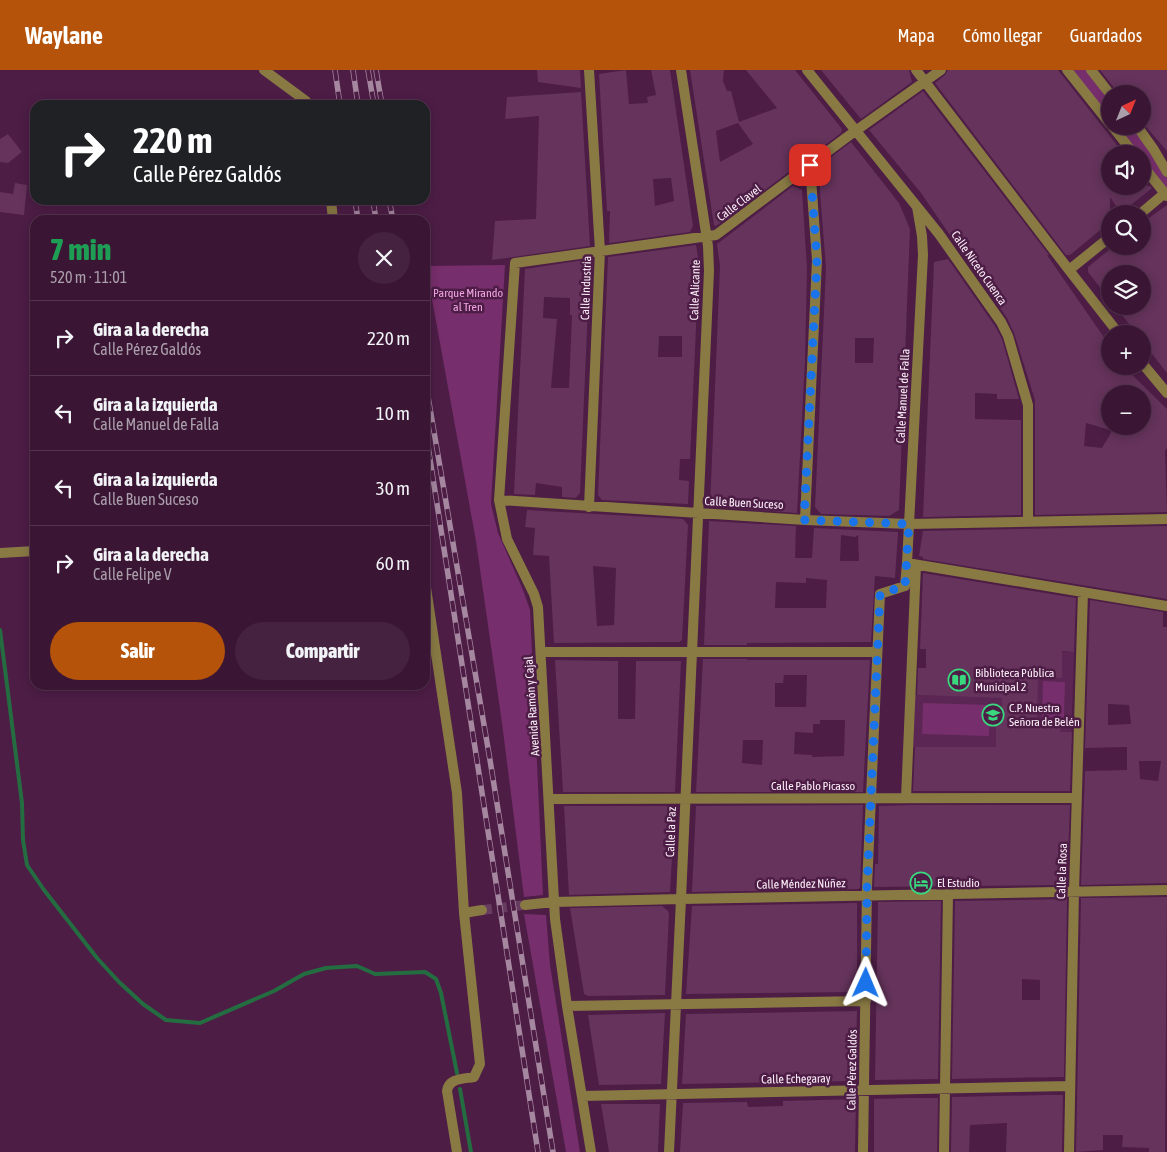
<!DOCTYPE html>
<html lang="es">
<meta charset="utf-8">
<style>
:root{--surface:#3a1634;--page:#452340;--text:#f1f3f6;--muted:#ab9fac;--line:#54354f;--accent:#b45309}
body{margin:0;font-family:"Asap Condensed",sans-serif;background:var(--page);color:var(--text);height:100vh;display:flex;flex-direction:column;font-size:19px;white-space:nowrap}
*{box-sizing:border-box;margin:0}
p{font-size:16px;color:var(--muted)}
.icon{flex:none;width:28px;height:28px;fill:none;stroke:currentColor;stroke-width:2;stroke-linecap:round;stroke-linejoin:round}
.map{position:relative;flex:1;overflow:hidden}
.side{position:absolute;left:30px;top:145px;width:400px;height:475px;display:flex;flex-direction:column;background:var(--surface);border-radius:15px;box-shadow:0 2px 12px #0003,0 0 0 1px var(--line)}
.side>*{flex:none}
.top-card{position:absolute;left:30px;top:30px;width:400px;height:105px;border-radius:15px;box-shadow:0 2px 12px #0003,0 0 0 1px var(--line);background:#202124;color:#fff;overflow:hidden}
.needle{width:32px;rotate:43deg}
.controls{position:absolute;left:1101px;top:15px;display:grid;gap:10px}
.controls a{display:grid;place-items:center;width:50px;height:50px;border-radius:50%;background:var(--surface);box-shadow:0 2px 12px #0003,0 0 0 1px var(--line);font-size:25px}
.pin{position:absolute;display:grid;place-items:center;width:42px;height:42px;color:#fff;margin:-21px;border-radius:10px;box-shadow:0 2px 8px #0006}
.me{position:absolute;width:55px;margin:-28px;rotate:1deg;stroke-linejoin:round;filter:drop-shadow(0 0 4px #0008)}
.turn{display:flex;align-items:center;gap:18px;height:105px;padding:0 20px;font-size:22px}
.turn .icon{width:65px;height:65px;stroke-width:2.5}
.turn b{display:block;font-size:35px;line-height:42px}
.round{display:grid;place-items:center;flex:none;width:52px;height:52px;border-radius:26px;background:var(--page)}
.overview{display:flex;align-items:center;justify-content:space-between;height:85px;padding:0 20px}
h1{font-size:30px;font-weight:800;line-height:38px;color:#1e9e55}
.button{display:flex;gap:10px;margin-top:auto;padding:10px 20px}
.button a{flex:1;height:58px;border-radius:30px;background:var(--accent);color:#fff;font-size:20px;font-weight:800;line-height:58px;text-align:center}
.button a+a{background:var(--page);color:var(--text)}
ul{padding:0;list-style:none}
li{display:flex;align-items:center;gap:15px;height:75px;padding:0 20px;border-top:1px solid var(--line)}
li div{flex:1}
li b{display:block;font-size:19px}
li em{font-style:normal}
header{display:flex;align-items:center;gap:30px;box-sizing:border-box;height:70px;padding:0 25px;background:var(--accent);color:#fff}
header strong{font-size:24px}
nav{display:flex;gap:28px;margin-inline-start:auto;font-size:18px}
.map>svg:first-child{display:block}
</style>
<header>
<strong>Waylane</strong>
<nav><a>Mapa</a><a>Cómo llegar</a><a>Guardados</a></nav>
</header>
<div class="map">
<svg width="1167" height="1082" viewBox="0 0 1167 1082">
<rect width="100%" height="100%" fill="#4d1d46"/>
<path fill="#5b2653" d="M1033,581L1074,582L1071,677H913L915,625L989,627Z"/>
<path fill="#772e6c" d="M1067,0H1091L1110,24V54Z
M1112,56H1137L1167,102V117L1165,123L1143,95L1142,84H1134Z
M505,195L491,434L498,463L523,520L530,540L543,825L524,827L502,653L476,471L426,196Z
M1043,611L1065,612L1064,648L1042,647Z
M923,633L990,635L989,666L922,664Z
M524,844L546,845L550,895L580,1082H566Z"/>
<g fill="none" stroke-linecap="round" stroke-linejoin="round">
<path stroke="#246d41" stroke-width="4" d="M0,560L22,733L23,770L27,795L44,820L97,888L119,912L143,934L166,950L200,953L274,921L304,904L326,898L357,896L375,904L425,902L436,909L441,923L457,1003
M460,1019L471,1082"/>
</g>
<path fill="#65335c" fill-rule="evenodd" d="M537,0H580L581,18L538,12Z
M626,0L629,34L648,33L647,27L656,25L651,0H670L693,156L690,162L610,173L609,172L610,141H607L599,4ZM671,108L674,131L655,136L653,109Z
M690,0H724L723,11L727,21H731L739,52L777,38L746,0H795L842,59L841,63L812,85L800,86L801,93L716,156L714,155ZM738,53L753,74L720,92L716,61Z
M821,0H909L912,12L861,49Z
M948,0H1058L1124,84H1110V116H1150L1152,118L1121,143L1110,127V152L1070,185H1066L935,13L945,5Z
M1100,0H1167V81L1142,52V24H1119Z
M923,21L1049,185H1047L1110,276V296H1123L1167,339V378L1165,381L1167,442L1035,445V330L1014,263L1007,248L921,123L869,60ZM1110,324H1142V356H1115L1102,378L1084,376L1086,353L1110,360Z
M581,22L590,176L492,190L495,151L536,149L539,46L505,49L507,27Z
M8,64L22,82L8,93L0,92V69Z
M851,72L899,133L910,159L899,440L889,446L821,444L815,437L826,198L818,97ZM855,268H874L873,293H855Z
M15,113L27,115L24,145L0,142V122L13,124Z
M793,116L802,120L807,199L805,291L797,443L710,437L720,196L717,174Z
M1167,135V303L1142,271V264H1137L1115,236H1142V204H1110V230L1088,202V197L1114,176H1142V153Z
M696,175L699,193L690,389H680L679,410L689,411L688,434L602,430L598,425L608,187ZM659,266H682V287H658Z
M590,189L580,423L576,428L562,427V417L536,413L535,425L514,424L525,199ZM544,227L570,228V245H572L569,318H551L557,249L543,248Z
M948,189L995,256L1002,269L1019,329H997V324L975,323V349L1021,350V445L923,447L934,192Z
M527,440L683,449L688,455L682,570L679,572L554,573L549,486L533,485L535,458L525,457ZM593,496L616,498L614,555L597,556Z
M709,451L796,456L795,488H812L814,458L898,462L895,508L875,506L871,572L747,573V575H704ZM841,465L855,467L858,465L859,491H840ZM806,508L827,510L826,538H775L776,512L806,513Z
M1167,456V529L923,489V487L919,486L923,461Z
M923,503L1076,528L1074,582L1062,581V608L1038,607L1037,652H1060V662H1072L1070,721H913L915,677H996V649H1002V628L917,625L918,598H926V579H920Z
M1090,530L1163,542V557H1167V813L1081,815L1085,701L1127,700V677L1085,678ZM1108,634L1129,635L1131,654L1108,655ZM1139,691H1161L1158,711L1140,709Z
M703,589H747V590H870L863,722H696ZM784,605H807L806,637H775V613H783ZM820,650H845L844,686L812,687V685L794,684L795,662L813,663V654H820ZM743,670H763L762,695L742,693Z
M555,590L618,591V649H635L636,591H681L675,722H563Z
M863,735L860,818L858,819L692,822L696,736Z
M911,735H1070L1067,815L874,817L875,794H878L879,736Z
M564,736H675L670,822L569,825Z
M1167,827L1165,1082H1149V1078L1122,1077L1123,1065H1103V1080L1076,1082L1081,828Z
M1067,829L1064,1007L952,1009L955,831ZM1022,909L1040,910V930H1022Z
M941,831L938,1009L875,1010L878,832Z
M857,833V922L686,924L692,836Z
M662,836L668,841L669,844L665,925L588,926L584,924L570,838Z
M857,941L855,1011L682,1014L686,944Z
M665,943L661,1014L599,1015L588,945Z
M1047,1025H1063L1062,1082H1006L1007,1053L970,1055L969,1082H951L952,1027Z
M906,1028H938L937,1082H874V1029Z
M856,1029L855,1082H680L683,1033L747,1032L748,1037L783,1036V1031Z
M601,1034H660L658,1082H609Z"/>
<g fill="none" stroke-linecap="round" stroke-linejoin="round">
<path stroke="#673c61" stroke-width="10" stroke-dasharray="10 5" stroke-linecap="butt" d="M482,840L525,835"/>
<path stroke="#897a44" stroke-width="10" d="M264,0L306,31L308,35
M589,0L600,181L589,437
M807,0L939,164L1001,252L1008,266L1028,335V452
M916,0L1069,200L1119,264
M1067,0L1110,54
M1091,0L1110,24
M1112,56L1134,84
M1137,56L1154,80L1167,102
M1142,95L1167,126
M331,130L333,150
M1140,144L1165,123
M1069,200L1110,167
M1142,293L1167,323
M499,430L805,450L909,454L1167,449
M805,450L817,190L810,95
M0,483L35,481
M907,493L1167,536
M425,511L457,723L464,843L480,994L474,1007C463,1009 449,1008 447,1021L457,1082
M541,582H877
M906,728L916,495
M550,729L1077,728
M525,835L554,832L681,829L1167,820
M464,843L482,840
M567,936L866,931
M582,1026L1070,1016
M591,1082L567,936L555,849L538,537L534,524L507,469L499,430L515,193L716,165L847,67L941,0
M669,1082L681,829L709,201L708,176L681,0
M863,1082L867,817L880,524L905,516L907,493L923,185L922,166L917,137
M944,1082L948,824
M1069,1082L1074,822L1083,522"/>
<g stroke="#a587a0" stroke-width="5.5">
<path id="rail" d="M335,0L340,35
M353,0L358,35
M368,0L374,35
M376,0L382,35
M355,130L358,150
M373,130L376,150
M389,130L393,150
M425,309L490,690L553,1082
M425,357L538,1082"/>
</g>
<use href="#rail" stroke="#4d1d46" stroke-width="4" stroke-dasharray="11" stroke-linecap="butt"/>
</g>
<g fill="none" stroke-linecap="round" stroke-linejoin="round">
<path stroke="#1a73e8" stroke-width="9" stroke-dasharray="0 16.2" d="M810,95L817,190L804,450L909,454L905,516L880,524L867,817L866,913"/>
</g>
<defs>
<g id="library-ring" transform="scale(1.125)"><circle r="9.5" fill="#4d1d46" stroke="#39d87f" stroke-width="1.5"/><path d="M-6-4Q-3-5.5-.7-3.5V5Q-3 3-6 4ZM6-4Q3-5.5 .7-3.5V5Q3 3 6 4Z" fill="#39d87f"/></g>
<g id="school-ring" transform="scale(1.125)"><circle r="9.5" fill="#4d1d46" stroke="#39d87f" stroke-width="1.5"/><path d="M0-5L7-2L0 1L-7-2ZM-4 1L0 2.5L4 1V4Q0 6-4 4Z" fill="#39d87f"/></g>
<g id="hotel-ring" transform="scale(1.125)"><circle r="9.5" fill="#4d1d46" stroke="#39d87f" stroke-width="1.5"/><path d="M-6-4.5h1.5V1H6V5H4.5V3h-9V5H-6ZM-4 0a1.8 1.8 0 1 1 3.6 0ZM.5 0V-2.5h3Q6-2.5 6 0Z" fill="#39d87f"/></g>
</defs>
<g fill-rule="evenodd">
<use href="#library-ring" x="959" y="610"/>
<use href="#school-ring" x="993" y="645"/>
<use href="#hotel-ring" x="921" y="813"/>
</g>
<g text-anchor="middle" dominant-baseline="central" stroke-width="5" stroke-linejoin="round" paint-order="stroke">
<g font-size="12" fill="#fceff9" stroke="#4d1d46">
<text transform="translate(739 133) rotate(-37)">Calle Clavel</text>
<text transform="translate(979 198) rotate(55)">Calle Niceto Cuenca</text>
<text transform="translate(586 218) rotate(-88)">Calle Industria</text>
<text transform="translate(695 220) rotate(-88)">Calle Alicante</text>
<text transform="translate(903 326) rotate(-87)">Calle Manuel de Falla</text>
<text transform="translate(744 433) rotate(3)">Calle Buen Suceso</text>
<text transform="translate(532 636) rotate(-94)">Avenida Ramón y Cajal</text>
<text x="813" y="716">Calle Pablo Picasso</text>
<text transform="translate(671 762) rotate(-88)">Calle la Paz</text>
<text transform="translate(1062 801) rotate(-88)">Calle la Rosa</text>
<text transform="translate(801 814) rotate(-1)">Calle Méndez Núñez</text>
<text transform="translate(852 1000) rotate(-89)">Calle Pérez Galdós</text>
<text transform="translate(796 1009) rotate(-1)">Calle Echegaray</text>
</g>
<g font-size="12" fill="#f2a6e3" stroke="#4d1d46">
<text x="468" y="223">Parque Mirando<tspan x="468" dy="14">al Tren</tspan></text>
</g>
<g font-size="12" fill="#fceff9" stroke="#4d1d46" text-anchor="start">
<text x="975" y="603">Biblioteca Pública<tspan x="975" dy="14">Municipal 2</tspan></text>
<text x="1009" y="638">C.P. Nuestra<tspan x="1009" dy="14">Señora de Belén</tspan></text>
<text x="937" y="813">El Estudio</text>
</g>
</g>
</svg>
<div class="controls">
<a><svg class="needle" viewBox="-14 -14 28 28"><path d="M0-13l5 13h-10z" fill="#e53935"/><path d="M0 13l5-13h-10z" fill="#ab9fac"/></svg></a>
<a><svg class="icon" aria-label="sound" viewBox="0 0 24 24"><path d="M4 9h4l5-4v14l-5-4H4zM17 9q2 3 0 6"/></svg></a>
<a><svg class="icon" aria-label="search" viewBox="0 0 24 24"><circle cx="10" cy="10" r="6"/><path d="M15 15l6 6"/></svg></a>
<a><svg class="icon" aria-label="layers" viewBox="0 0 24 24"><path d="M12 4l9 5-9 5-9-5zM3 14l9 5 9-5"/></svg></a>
<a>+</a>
<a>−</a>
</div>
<div class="pin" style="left:810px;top:95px;background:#d93025"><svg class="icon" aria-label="arrive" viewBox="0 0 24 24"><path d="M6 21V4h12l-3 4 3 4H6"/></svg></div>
<svg class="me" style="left:866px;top:913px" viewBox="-20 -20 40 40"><path d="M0-17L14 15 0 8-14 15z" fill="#1a73e8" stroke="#fff" stroke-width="4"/></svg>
<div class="top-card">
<div class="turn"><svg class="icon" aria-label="right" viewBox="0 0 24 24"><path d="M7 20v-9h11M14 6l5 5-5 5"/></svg><div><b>220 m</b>Calle Pérez Galdós</div></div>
</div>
<section class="side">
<div class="overview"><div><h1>7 min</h1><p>520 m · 11:01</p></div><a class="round"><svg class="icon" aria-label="close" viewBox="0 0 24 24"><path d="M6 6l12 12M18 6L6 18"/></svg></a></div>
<ul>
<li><svg class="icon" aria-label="right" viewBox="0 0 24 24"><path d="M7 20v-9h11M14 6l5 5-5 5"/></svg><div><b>Gira a la derecha</b><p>Calle Pérez Galdós</p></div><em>220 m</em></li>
<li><svg class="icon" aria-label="left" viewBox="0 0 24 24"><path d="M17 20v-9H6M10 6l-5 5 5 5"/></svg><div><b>Gira a la izquierda</b><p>Calle Manuel de Falla</p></div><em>10 m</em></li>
<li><svg class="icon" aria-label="left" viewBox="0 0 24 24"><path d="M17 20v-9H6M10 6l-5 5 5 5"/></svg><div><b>Gira a la izquierda</b><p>Calle Buen Suceso</p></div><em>30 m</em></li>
<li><svg class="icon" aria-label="right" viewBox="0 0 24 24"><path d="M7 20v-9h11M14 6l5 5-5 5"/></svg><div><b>Gira a la derecha</b><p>Calle Felipe V</p></div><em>60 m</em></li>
</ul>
<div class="button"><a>Salir</a><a>Compartir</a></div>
</section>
</div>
